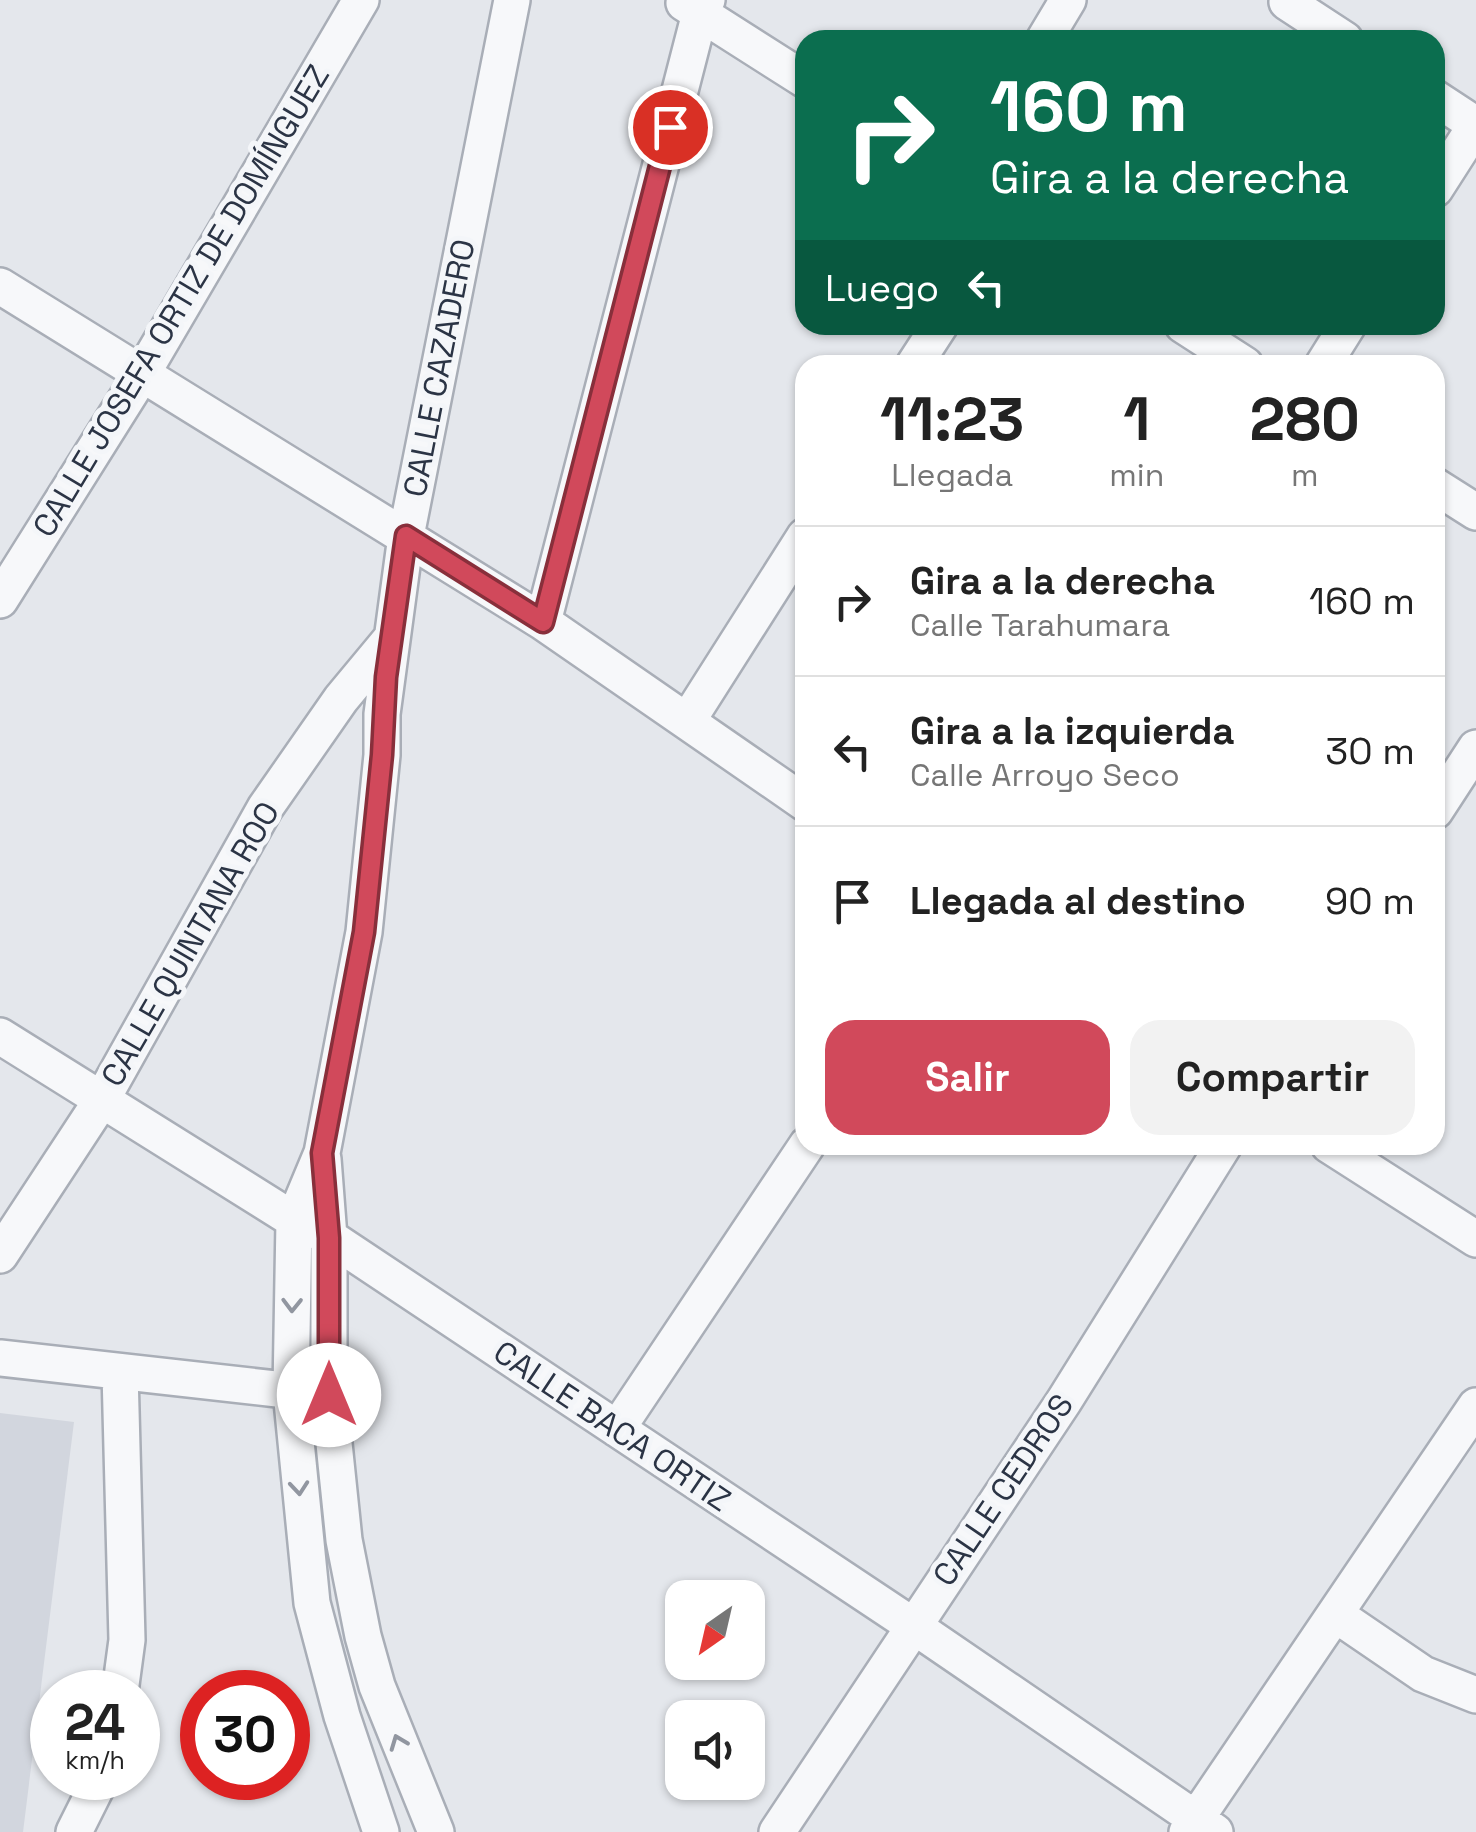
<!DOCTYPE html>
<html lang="es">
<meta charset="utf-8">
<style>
:root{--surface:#fff;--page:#f2f2f2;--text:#222;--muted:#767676;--line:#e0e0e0;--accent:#d1495b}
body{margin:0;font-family:"Space Grotesk",sans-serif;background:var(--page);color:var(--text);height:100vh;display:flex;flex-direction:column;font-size:38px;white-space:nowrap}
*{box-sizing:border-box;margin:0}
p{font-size:32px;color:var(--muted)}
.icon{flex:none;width:55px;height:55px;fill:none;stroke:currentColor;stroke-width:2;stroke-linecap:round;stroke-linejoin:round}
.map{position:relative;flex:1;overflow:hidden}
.details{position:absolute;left:795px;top:355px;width:650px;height:800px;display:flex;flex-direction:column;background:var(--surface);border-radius:30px;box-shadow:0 2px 8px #0004}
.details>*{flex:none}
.guide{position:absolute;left:795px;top:30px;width:650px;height:305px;border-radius:30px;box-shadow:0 2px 8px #0004;background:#0b6e4f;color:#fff;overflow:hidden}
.needle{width:65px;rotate:214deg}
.buttons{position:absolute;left:665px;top:1580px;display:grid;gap:20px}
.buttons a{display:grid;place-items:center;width:100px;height:100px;border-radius:20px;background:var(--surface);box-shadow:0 2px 8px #0004;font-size:50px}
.speed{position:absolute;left:30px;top:1670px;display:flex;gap:20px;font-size:50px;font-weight:700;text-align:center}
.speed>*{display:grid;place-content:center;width:130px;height:130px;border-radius:50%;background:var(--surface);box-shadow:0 2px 8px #0004;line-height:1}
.speed small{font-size:25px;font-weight:400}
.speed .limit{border:15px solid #d22;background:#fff;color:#111}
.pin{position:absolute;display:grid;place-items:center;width:85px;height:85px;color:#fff;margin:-42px;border:5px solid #fff;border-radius:50%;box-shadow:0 2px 10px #0007}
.me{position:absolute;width:110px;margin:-55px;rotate:0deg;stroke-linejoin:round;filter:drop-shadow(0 0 8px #0008)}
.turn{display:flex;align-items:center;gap:35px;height:210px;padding:0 30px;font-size:45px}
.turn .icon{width:130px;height:130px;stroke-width:2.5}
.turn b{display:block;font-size:70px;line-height:85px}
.then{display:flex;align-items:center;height:95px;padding:0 30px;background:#0003;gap:20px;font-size:38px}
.eta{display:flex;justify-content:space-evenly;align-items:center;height:170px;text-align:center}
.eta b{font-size:60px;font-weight:800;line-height:70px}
.action{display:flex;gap:20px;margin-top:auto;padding:20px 30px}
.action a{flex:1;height:115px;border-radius:30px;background:var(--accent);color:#fff;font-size:40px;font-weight:800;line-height:115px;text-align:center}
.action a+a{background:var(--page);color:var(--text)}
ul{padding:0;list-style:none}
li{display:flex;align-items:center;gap:30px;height:150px;padding:0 30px;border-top:2px solid var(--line)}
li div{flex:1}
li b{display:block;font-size:38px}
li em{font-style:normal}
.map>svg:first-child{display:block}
</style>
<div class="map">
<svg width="1476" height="1832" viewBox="0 0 1476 1832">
<rect width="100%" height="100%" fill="#e4e7ec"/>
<path fill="#d2d6de" d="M0,1413L74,1422L23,1832H0Z"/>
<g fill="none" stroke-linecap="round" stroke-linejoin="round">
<g stroke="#a9aeb7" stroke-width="40">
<path id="minor" d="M1287,2L1345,40
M684,3L805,80
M1044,40L1068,0
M1435,98L1476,125
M1435,189L1476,125
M0,286L543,622L805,803
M1183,325L1245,365
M914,365L940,325
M1323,365L1348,325
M1435,486L1476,512
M0,600L142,374L361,0
M543,622L700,13L707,0
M688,720L805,536
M1435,811L1476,748
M0,1036L294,1220L329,1237L912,1625L1215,1832
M1329,1145L1476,1239
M323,1159L329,1237V1395L344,1540L363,1636L377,1686L436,1832
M0,1255L101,1101L265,808L341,699L390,640
M0,1358L312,1393
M617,1429L807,1145
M1335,1614L1423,1674L1476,1695
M120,1692L127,1640L120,1372
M74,1832L101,1778
M381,1832L342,1716L312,1603L291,1391L294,1220L322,1153L364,932L382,755V714L406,536L512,0
M777,1832L1064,1401L1224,1145
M1187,1832L1476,1406"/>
</g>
<use href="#minor" stroke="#f7f8fa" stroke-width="35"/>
</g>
<defs><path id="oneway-chevron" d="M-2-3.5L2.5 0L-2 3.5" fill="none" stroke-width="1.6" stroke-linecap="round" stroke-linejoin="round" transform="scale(2.5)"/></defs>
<g stroke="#9196a0">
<use href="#oneway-chevron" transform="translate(292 1305) rotate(91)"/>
<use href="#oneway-chevron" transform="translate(299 1488) rotate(85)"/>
<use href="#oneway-chevron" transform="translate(398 1742) rotate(-111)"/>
</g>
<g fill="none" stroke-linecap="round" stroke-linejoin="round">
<g stroke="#882f3b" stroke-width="25">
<path id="route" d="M329,1395V1238L322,1153L364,932L382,755L386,677L406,536L543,622L670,127"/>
</g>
<use href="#route" stroke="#d1495b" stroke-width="18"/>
</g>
<g text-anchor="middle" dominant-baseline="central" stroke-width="10" stroke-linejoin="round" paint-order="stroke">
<g font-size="32" fill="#2b3445" stroke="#f4f6f9">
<text transform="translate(181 301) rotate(-59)">CALLE JOSEFA ORTIZ DE DOMÍNGUEZ</text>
<text transform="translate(439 368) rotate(-79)">CALLE CAZADERO</text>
<text transform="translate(190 944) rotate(-60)">CALLE QUINTANA ROO</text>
<text transform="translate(612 1426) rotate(34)">CALLE BACA ORTIZ</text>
<text transform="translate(1003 1490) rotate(-56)">CALLE CEDROS</text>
</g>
</g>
</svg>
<div class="buttons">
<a><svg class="needle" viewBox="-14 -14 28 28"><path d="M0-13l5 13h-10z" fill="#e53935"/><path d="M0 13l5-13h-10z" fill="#767676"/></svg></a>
<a><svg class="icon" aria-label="sound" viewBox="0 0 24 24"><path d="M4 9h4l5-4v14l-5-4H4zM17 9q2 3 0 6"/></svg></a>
</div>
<div class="speed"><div>24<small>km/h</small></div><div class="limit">30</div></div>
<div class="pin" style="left:670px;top:127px;background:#d93025"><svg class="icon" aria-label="arrive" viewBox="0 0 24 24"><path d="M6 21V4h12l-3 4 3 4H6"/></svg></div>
<svg class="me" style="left:329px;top:1395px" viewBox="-20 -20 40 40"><circle r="19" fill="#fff"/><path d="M0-13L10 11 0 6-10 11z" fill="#d1495b"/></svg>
<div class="guide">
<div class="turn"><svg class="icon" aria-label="right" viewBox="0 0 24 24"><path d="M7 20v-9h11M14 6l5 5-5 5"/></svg><div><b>160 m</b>Gira a la derecha</div></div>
<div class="then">Luego<svg class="icon" aria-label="left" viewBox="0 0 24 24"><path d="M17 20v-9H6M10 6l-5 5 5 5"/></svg></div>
</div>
<section class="details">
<div class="eta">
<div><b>11:23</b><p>Llegada</p></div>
<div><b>1</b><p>min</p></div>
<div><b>280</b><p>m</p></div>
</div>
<ul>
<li><svg class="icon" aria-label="right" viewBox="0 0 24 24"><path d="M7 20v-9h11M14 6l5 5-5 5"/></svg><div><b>Gira a la derecha</b><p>Calle Tarahumara</p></div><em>160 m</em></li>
<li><svg class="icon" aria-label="left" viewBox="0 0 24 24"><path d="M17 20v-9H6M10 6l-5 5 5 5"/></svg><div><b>Gira a la izquierda</b><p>Calle Arroyo Seco</p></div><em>30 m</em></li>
<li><svg class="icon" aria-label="arrive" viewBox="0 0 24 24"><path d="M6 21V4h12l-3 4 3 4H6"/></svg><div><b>Llegada al destino</b></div><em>90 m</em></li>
</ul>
<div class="action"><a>Salir</a><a>Compartir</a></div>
</section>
</div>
